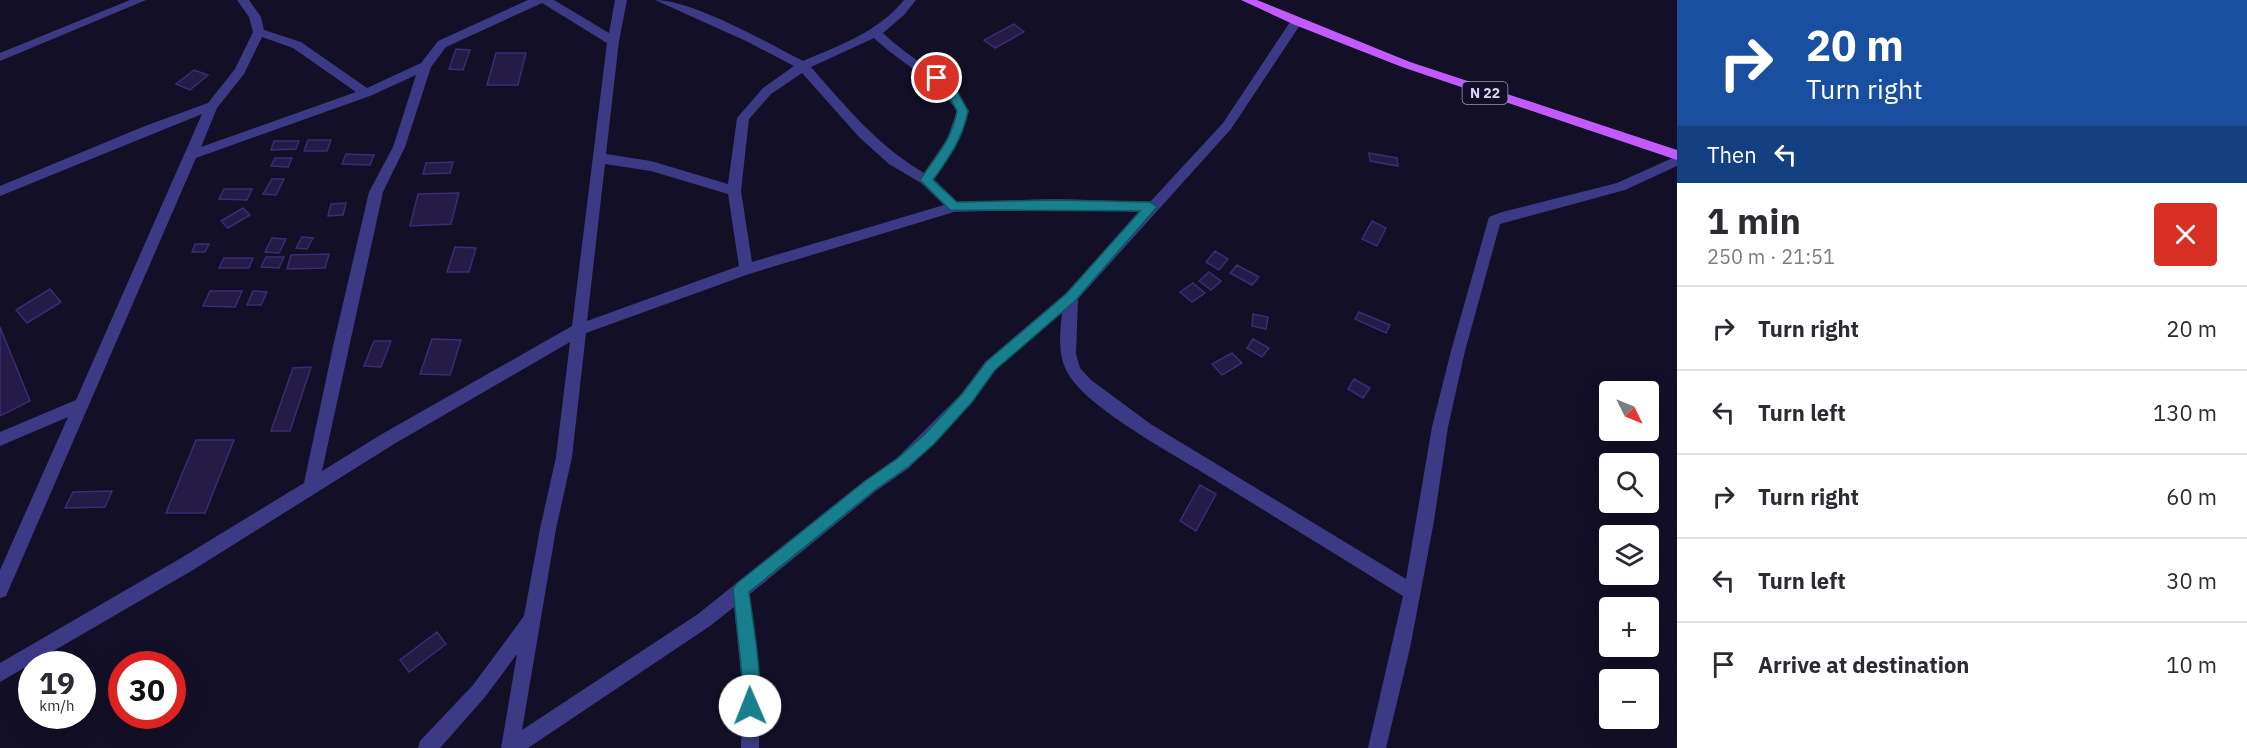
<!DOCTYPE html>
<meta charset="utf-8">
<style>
:root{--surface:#fff;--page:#f2f2f3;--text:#2b2b33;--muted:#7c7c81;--line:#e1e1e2}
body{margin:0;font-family:"IBM Plex Sans",sans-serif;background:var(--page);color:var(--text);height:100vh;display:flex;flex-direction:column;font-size:22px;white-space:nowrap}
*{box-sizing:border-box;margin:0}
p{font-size:20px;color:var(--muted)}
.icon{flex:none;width:33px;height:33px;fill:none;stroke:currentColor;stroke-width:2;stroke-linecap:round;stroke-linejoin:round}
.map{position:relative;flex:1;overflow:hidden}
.drawer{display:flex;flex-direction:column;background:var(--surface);width:570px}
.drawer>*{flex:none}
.guide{background:#1a4fa0;color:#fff;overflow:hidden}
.needle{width:39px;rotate:133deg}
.fabs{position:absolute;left:1599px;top:381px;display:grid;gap:12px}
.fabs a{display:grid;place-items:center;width:60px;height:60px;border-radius:6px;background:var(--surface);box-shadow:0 6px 24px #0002;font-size:30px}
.speed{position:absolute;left:18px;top:651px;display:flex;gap:12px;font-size:30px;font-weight:700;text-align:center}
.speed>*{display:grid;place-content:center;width:78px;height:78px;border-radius:50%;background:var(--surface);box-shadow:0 6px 24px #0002;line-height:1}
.speed small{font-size:15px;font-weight:400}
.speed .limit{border:9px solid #d22;background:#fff;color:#111}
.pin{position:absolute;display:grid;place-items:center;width:51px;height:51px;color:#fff;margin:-26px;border:3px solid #fff;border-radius:50%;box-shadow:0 2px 6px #0007}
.me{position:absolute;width:66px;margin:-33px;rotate:359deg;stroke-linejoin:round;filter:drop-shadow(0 0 4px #0008)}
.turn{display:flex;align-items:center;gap:21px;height:126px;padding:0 30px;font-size:27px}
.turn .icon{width:78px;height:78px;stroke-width:2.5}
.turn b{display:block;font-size:42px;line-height:51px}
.then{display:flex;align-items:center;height:57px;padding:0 30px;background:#0003;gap:12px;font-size:22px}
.round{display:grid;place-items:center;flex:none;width:63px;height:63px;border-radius:6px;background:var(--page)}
.summary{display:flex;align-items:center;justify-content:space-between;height:102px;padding:0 30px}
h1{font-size:36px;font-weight:700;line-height:45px}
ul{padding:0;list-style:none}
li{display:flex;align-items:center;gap:18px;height:84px;padding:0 30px;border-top:2px solid var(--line)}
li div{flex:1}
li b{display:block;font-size:22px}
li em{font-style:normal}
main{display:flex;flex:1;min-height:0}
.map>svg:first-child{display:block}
</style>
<main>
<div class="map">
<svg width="1677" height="748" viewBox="0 0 1677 748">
<rect width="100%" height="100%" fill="#130f26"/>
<path fill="#241b47" stroke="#3b2d73" stroke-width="1.5" d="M1014,24L1024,32L995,48L984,40Z
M456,49L470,50L463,70L449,69Z
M496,53H526L518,85H487Z
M194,70L208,75L190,90L176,84Z
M308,140H331L327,151H304Z
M274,141H299L296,149L271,150Z
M1369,153L1397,158L1398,166L1370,161Z
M346,154L374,155L370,165L342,164Z
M275,158H292L288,167L271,166Z
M453,162L450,173L423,174L426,163Z
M272,179H284L276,195L263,194Z
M224,189H252L247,200L219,199Z
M459,193L451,224L410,226L418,194Z
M346,203L343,215L328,216L331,204Z
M243,208L250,215L228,228L221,221Z
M1372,221L1386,228L1377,246L1362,239Z
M302,237L313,238L307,249L296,248Z
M272,238L286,239L279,253L265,252Z
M195,244H209L205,252H192Z
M455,247L476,248L469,272H447Z
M1215,251L1228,259L1219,270L1206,262Z
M329,254L325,268L287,269L291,255Z
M266,257H284L279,268L261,267Z
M224,258H253L249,268H219Z
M1237,265L1259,277L1252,285L1230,273Z
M1209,272L1221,281L1211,290L1199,281Z
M1193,283L1205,293L1192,302L1180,292Z
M50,289L61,302L27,323L16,310Z
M210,291H242L235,307L203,306Z
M253,291L267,292L261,305H247Z
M1359,312L1390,325L1386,333L1355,319Z
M1253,314L1268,317L1266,329L1252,326Z
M0,327L30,401L0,416Z
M432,339L461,340L450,375L420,374Z
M1253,339L1269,348L1262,357L1247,348Z
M374,341H391L381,367L364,366Z
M1232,353L1242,363L1222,375L1212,364Z
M311,367L290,431H271L293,368Z
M1354,379L1370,388L1363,398L1348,389Z
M196,440H234L205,513H166Z
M1200,485L1216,494L1196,531L1180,521Z
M112,491L105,507L65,508L73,492Z
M437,632L446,644L409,672L400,660Z"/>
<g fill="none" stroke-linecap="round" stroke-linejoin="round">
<path fill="#3d3a85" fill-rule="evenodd" d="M130,0H146L0,61V53Z
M237,0H249L261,17L264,30L301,42L367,88L421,63L438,41L528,0H554L609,33L615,0H627L619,41L606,154L651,161L728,184L737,118L763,88L794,66L746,41L655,0C693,0 768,43 803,61C840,45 878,32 904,0H916L904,15L883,33C911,60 948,76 969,111L959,139L934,179L957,202L1055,199L1150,202L1223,123L1292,19H1300L1302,22L1231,129L1078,299L1076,354L1080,368L1091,380L1152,425L1406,579L1432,427L1451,351L1489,217L1502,212L1617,183L1677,156V166L1625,190L1500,224L1465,351L1448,427L1434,521L1410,648L1386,748H1368L1403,596C1334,553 1265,511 1197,469C1164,449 1087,406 1069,375C1057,357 1060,334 1062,313L995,370L972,403L909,468L876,491L750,594L760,685L759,748H741L742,685L734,607L710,626L528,748H501L517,654L485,697L440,748H418L420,741L473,685L524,616L540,529L556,457L570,342L394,444L193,570L0,682V663L181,558L304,483L334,342L369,192L393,147L416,75L370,96L196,158L6,596L0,598V570L68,417L0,446V432L76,400L202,114L0,196V186L145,126L208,103L235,69L253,32L249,17ZM542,3L607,43L572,326L382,434L322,471L383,192L405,147L431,67L446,47ZM262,37L293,48L356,92L201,147L217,108L244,74ZM874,38C901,64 937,80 957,111L947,139L924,173C878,146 846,107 811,67ZM802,73L859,137L889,164L921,183L944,205L752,262L741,191L749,119L771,94ZM605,164L651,171L728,194L739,266L587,321ZM1055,209L1141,212L1066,293L985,362L962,393L897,458L864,481L698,614L522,730L556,529L572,457L586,333L749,274L954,212Z"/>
<path fill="#c25bff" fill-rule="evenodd" d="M1241,0H1257L1410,62L1677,150V160L1402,67L1295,25Z"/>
</g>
<path fill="#187f8f" stroke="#10535d" stroke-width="1.5" d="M937,74L956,89L968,111C963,138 949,158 933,180L957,202L1055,200L1150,202L1157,207L1075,301L995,370L972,402L934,444L908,467L875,490L749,592C752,619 766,690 756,712L750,714L745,712L742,706L743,685L733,589L736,584L865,481L898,458L924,435L962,394L986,362L1066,294L1140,211L950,210L920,180C936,155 951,142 957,111L948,95L931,78Z"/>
<g text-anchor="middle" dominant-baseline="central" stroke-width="4.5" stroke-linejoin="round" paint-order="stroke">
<rect fill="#130f26" stroke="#9e99be" stroke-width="1.5" x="1462.5" y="82" width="45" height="22" rx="4.5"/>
<g font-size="14" font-weight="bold" fill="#d9d4ff">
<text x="1485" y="93">N 22</text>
</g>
</g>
</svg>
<div class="fabs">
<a><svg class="needle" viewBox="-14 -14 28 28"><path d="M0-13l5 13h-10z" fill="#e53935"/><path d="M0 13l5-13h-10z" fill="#7c7c81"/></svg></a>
<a><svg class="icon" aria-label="search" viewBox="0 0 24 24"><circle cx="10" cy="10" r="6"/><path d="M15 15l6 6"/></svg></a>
<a><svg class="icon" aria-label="layers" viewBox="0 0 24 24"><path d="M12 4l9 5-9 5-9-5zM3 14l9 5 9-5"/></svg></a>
<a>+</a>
<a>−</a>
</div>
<div class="speed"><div>19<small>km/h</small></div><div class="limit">30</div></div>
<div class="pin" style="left:937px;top:78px;background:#d93025"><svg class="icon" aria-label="arrive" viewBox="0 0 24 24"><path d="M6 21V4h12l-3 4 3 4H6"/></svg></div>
<svg class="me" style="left:750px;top:706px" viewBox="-20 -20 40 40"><circle r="19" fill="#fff"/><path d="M0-13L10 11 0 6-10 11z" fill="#187f8f"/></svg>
</div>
<section class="drawer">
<div class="guide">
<div class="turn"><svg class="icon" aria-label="right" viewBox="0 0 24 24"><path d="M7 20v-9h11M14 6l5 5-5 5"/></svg><div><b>20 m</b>Turn right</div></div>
<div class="then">Then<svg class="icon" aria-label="left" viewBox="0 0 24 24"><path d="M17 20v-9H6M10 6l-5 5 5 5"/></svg></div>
</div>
<div class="summary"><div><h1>1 min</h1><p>250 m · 21:51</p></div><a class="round" style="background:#d93025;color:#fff"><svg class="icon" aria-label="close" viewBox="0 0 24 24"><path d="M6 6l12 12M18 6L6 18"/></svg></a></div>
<ul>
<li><svg class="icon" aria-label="right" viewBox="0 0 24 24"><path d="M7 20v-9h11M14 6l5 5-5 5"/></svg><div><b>Turn right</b></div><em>20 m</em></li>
<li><svg class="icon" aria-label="left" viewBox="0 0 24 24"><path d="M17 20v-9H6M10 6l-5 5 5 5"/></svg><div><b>Turn left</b></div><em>130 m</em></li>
<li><svg class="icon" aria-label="right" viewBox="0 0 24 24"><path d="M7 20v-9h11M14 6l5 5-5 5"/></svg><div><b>Turn right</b></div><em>60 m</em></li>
<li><svg class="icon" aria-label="left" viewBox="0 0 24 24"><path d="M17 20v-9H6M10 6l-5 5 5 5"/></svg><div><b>Turn left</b></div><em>30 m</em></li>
<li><svg class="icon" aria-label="arrive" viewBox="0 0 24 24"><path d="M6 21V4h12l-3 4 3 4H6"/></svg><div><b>Arrive at destination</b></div><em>10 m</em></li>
</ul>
</section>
</main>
